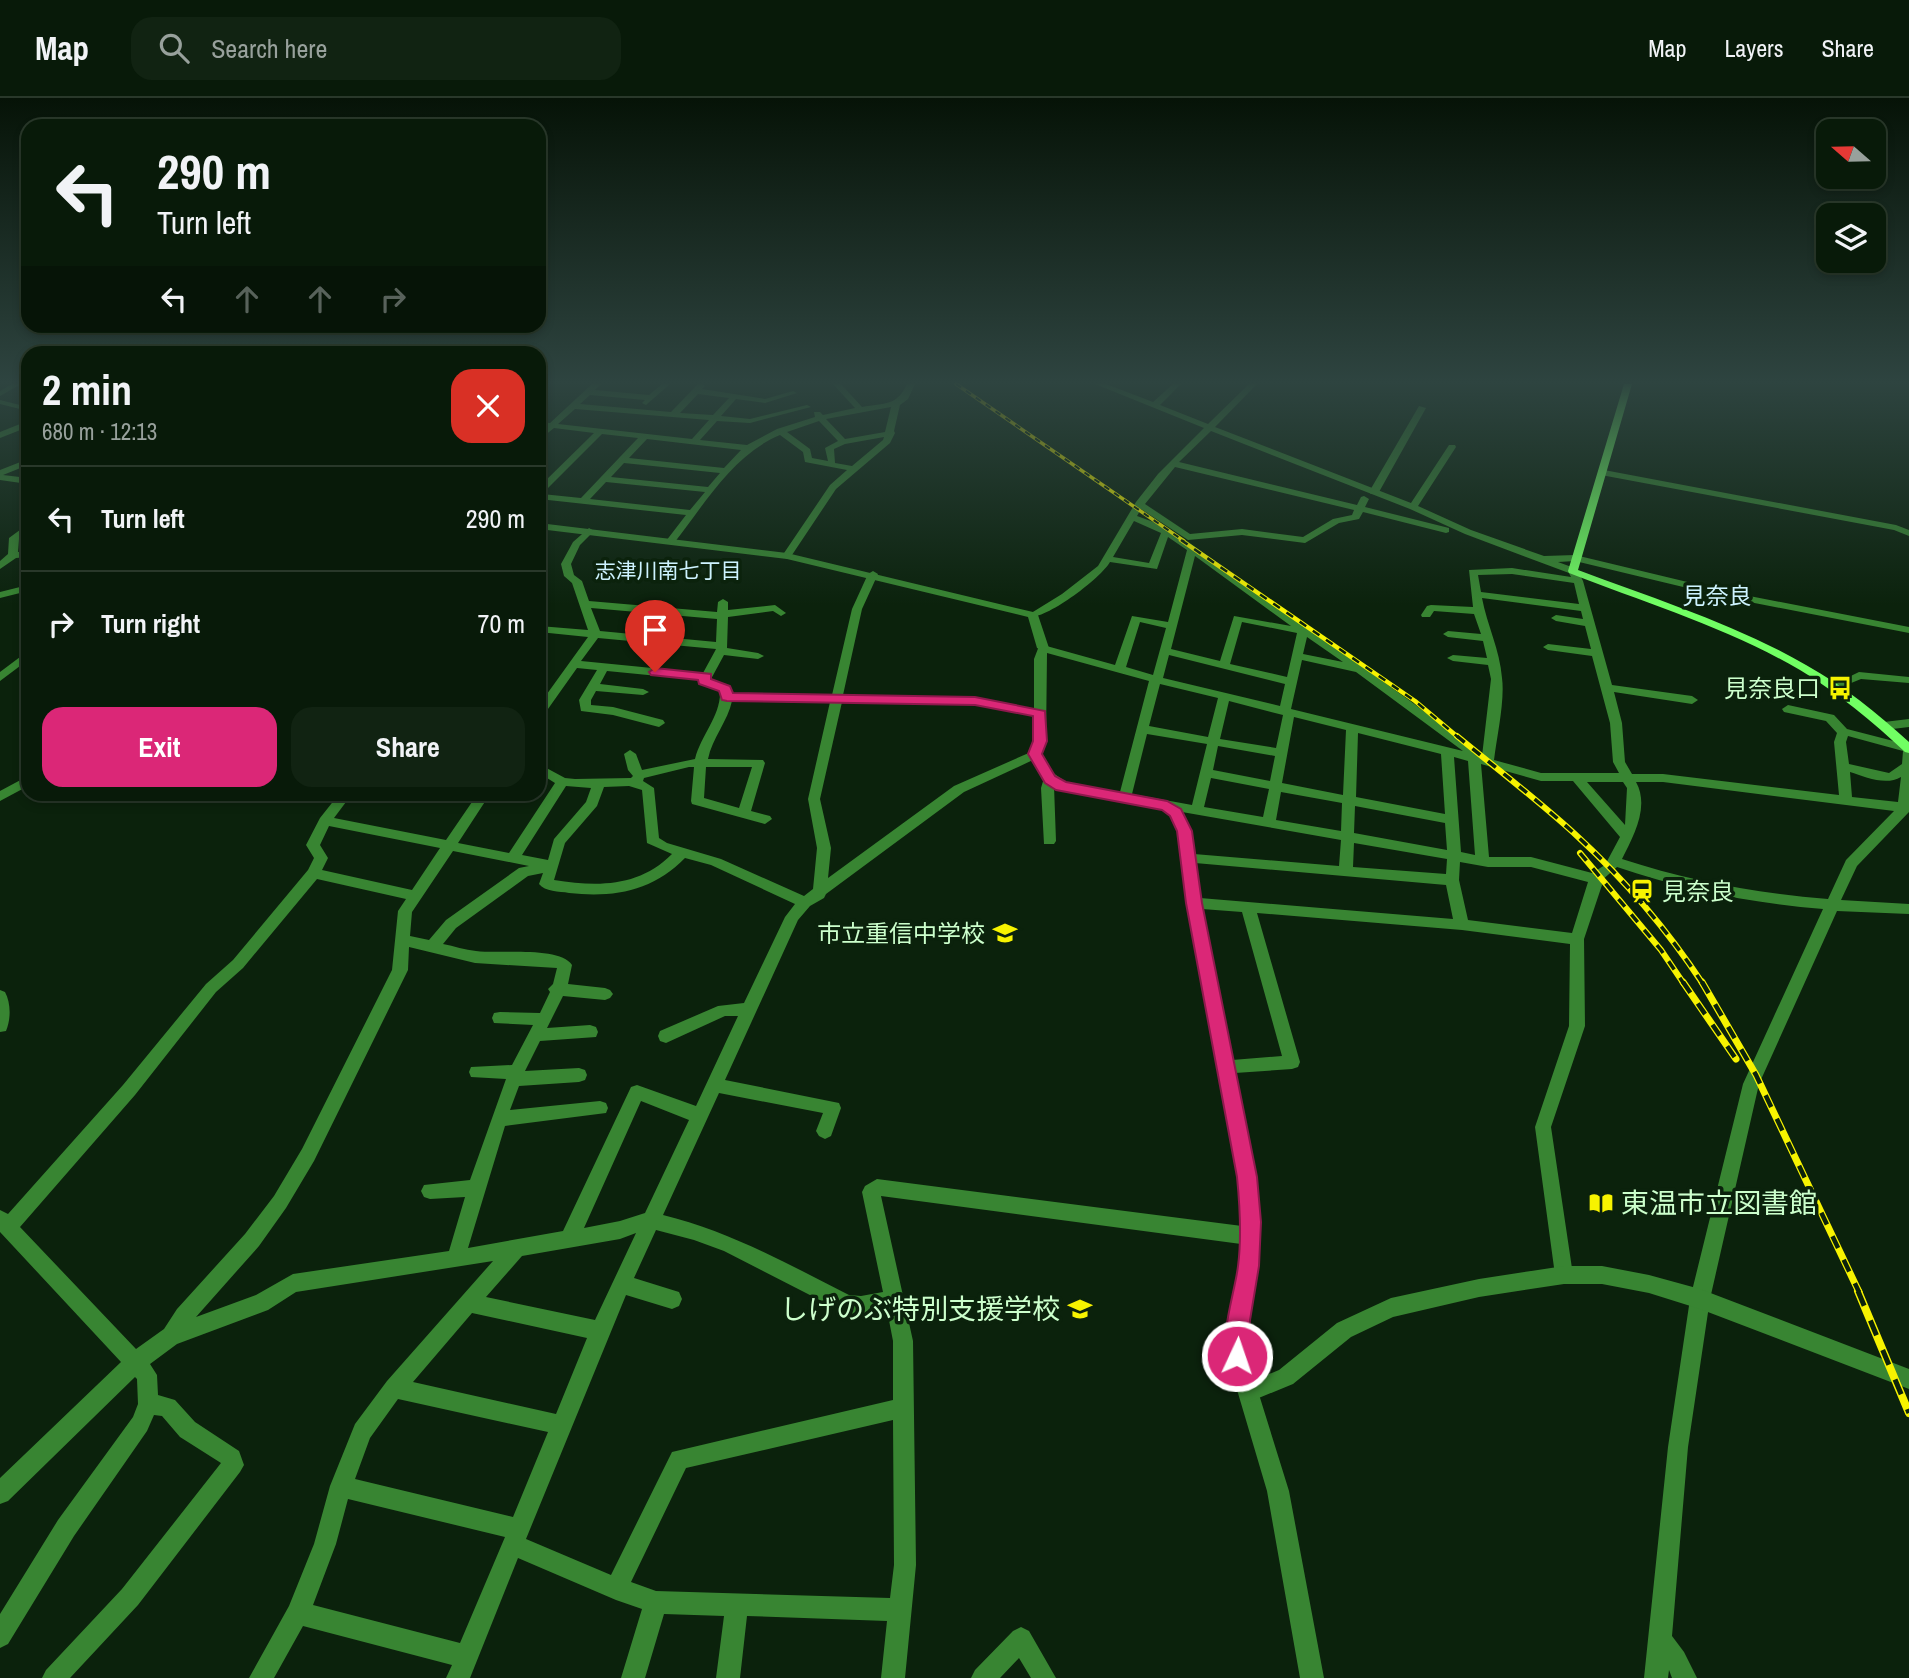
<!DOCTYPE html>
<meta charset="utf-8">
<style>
:root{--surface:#081a09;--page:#112312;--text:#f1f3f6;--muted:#98a19c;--line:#29382a;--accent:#db2777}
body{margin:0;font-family:"Archivo Narrow","Noto Sans JP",sans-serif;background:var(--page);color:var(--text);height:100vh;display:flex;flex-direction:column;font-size:26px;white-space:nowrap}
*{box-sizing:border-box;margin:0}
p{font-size:23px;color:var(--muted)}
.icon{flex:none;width:38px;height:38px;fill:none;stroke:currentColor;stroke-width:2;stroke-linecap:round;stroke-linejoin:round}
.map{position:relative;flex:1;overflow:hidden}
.panel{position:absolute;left:21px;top:248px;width:525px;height:455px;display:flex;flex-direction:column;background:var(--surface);border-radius:21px;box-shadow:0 4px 10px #0003,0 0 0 2px var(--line)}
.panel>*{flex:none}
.guide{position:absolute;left:21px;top:21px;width:525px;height:214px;border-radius:21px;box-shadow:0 4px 10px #0003,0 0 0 2px var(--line);background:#081a09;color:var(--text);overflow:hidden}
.needle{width:46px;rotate:290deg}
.fabs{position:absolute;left:1816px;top:21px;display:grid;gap:14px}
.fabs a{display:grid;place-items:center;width:70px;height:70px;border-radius:14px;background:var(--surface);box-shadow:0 4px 10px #0003,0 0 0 2px var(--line);font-size:35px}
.pin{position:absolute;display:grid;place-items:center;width:60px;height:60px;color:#fff;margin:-72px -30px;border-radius:50% 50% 50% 0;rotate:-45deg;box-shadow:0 0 7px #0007}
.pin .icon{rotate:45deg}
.me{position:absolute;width:77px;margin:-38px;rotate:3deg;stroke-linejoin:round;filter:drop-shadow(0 0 5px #0008)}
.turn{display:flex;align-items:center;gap:24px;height:147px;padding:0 21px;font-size:32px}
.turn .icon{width:91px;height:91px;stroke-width:2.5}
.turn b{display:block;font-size:49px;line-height:60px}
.lanes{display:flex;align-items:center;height:66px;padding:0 21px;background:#0003;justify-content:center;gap:35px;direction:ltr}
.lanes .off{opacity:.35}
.round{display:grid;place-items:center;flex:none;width:74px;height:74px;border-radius:21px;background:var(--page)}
.overview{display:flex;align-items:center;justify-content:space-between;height:119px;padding:0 21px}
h1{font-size:42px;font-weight:700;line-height:52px}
.button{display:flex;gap:14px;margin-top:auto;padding:14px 21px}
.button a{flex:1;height:80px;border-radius:21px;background:var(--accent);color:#fff;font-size:28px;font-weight:700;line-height:80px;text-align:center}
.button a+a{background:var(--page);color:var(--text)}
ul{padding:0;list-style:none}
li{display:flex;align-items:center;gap:21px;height:105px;padding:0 21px;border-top:2px solid var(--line)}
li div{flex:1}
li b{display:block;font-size:26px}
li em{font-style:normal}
header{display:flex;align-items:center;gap:42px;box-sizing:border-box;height:98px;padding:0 35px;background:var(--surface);border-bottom:2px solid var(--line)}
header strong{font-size:33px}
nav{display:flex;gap:38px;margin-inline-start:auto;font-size:24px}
.search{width:490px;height:63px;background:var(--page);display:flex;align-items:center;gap:18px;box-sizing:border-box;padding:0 24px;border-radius:21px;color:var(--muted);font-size:26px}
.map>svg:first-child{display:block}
</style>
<header>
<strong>Map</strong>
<div class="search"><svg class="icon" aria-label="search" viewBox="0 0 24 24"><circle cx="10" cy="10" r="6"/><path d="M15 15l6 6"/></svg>Search here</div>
<nav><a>Map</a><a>Layers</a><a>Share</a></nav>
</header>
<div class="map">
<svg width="1909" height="1580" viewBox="0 0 1909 1580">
<rect width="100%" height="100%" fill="#0b220c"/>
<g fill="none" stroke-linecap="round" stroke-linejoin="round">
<path fill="#388532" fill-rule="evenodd" d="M12,286H21L0,298V293Z
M592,286H601L595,292L649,297L662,286H670L646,307L642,305L645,302L590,297L580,306L671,314L698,286H702L705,288L702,291L765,301L793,293L797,295L765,305L736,301L721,318L750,321L807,307L811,309L750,325L717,323L700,342L747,347L777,331L815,319L814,314H820L823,317L855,310L833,286H841L862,309C885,305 897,308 907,286H915L908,301L900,307L894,333L895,335L890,345L836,391L790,460L787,461L782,458L830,387L847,372L805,364L803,354L780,337C732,357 705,406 674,445L666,443L686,417L539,401V389L594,335L554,330L539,342V335L545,329L539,328V324L550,325ZM698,296L729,300L713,317L680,315ZM891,309L885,334L845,341L826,321ZM575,311L709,322L692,341L558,326ZM819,323L838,343L825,350L828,363L812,360L810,351L787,334ZM602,336L638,340L581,400L542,396ZM884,339L883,342L852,368L835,365L834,351L845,346ZM647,341L741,352L724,370L629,360ZM624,365L720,375L708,389L611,379ZM606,384L705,394L690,412L590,401Z
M1095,286H1106L1153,304L1173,286H1181L1160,307L1208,326L1249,286H1257L1215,329L1411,405L1449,347H1455L1456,349L1418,408L1471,432L1544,458L1575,457L1729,494L1909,529V535L1729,500L1575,463L1558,464L1577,471L1583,483L1612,587L1692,598L1698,602L1692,606L1614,594L1622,625L1625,664L1632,676H1663L1839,697L1834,644L1837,635L1826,623L1784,614L1782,611L1788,607L1834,617L1847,631L1909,647V714L1857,768L1841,802L1909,806V816L1837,813L1759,986L1710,1201L1688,1349L1672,1538L1684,1554L1697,1580H1672L1669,1572L1668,1580H1644L1668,1349L1690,1201L1743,986L1823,811C1752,805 1684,792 1617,769L1601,783L1602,787L1584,841L1585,928L1551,1029L1573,1177L1571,1184L1564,1186L1557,1184L1555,1177L1535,1029L1569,928L1570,846L1462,832L1257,815L1300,964L1298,969L1292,971L1235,975L1256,1079L1260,1124L1257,1183L1249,1222L1247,1258L1289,1393L1324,1580H1300L1267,1393L1227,1258L1229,1222L1239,1183L1241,1146L881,1098L913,1243L916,1467L905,1580H881L887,1523L747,1518L740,1580H716L724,1518L664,1516L645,1580H621L642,1511L616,1502L518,1460L470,1580H446L452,1567L303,1528L274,1580H249L289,1508L314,1446L330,1388L355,1326L387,1283L493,1163L296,1194L268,1212L177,1246L150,1266L157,1277L158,1297L175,1302L195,1324L239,1353L244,1367L240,1374L138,1507L70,1580H42L46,1572L122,1491L221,1365L180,1339L162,1318L154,1317L147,1333L74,1438L8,1546L0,1550V1516L58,1422L133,1319L138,1306L137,1281L135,1279L8,1403L0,1406V1380L121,1264L0,1134V1112L8,1116L123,987L206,886L233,862L308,772L314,760L306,747L320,720L339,696H352L334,720L446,742L472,704L452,699L451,696H490L458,745L509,755L555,685L539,675V666L565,680L575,681L631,680L633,678L628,672L624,656L630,652L636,656L642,672L695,661C701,637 721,618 720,593L700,585L699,582L607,573L600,586L643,591L649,594L643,597L596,593L591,602V607L613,609L663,622L665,625L659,629L613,617L581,613L579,602L597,572L577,570L543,618L539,619V607L588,539L539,534V528L588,532L572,485L564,478L561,466L573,444L589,430L594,433L580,447L571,466L574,477L582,483L589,503L717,514L718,504L723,501L728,504V512L775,507L786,515L781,518L773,513L728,519L727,550L758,555L764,558L758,561L724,557L711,581L730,589L732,596L832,597L852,511L868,476L873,473L878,476L862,511L843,597L975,599L1034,611V561L1039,548L1043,547L1115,567L1132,518L1168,524L1187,452L1168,439L1157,471L1110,464C1101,480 1047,521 1029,519L1028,517L1062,496L1098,468L1136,404L1158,376L1204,330ZM1211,333L1410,411L1465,436L1569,475L1571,479L1512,470L1469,472L1473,509L1431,507L1427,508L1421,517L1422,519H1430L1434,513L1474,516L1481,536L1448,533L1443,536L1448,539L1483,543L1487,560L1453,557L1447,560L1453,563L1488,567L1491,581L1482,658L1413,605L1184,441L1159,426L1137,418L1141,411L1188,442L1242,437L1305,445L1339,425L1359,421L1363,414L1446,435L1449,434V430L1365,409L1369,401L1364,398L1361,399L1357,407L1179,364ZM1175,369L1354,412L1352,417L1333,421L1303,439L1242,431L1190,436L1145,406ZM1134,423L1161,435L1149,465L1113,459ZM1195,458L1291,528L1234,518L1220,563L1171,551ZM1512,476L1574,485L1579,506L1481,494L1478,477ZM1482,500L1581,513L1583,521L1556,517L1551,520L1556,523L1585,528L1591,551L1548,546L1543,549L1548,552L1592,558L1610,625L1613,664L1619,675H1541L1494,662C1497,638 1505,602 1502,580C1500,552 1487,527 1482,500ZM591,510L717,521L716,544L600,533ZM1140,524L1166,530L1153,577L1126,569ZM1242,524L1297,535L1287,579L1230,566ZM1307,539L1343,564L1303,556ZM598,540L716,551L715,553L703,575L581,563ZM1047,555L1149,583L1120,694L1066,684L1049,672L1042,656L1046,643ZM1169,557L1285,586L1280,608L1163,580ZM1302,562L1356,574L1463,653L1291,611ZM1160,586L1218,600L1208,639L1149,628ZM732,603L830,604L808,701L817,750L813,791L804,798L721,761L667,745L659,740L654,690L643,683L644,680L689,669H694L691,703L692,706L765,726L772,721L770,718L751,713L765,665L763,662L708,661C712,640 728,623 732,603ZM1229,603L1283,617L1276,650L1220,641ZM842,604L975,607L1034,618V643L1031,654L954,688L828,780L831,750L820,701ZM1294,619L1346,632L1343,697L1282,685ZM1358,635L1441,656L1445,716L1356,699ZM1147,636L1207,646L1192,707L1132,696ZM1848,638L1903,653L1902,666L1889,675L1849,666L1846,644ZM1218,648L1275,658L1270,683L1213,672ZM1454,659L1468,663L1475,757L1461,754ZM1033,662L1040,677L1044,680L1041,690L1044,746H1054L1056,743L1054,688L1062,692L1162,710L1171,718L1177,733L1187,805L1238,1079L1242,1128L877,1081L865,1088L862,1094L883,1194L861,1198L849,1197C788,1166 729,1133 663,1117L719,995L823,1015L816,1033L819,1038L825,1041L831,1038L841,1010L839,1005L725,982L798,822L810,808L824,800L826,796L964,694ZM1481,666L1541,683H1573L1620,739L1605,767L1592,775L1531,759H1489ZM706,669H752L739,710L704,700ZM1850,674C1865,679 1886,688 1901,679L1898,704L1852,699ZM1211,680L1269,691L1263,719L1204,709ZM1587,684H1623L1627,690L1625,727ZM1636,684H1663L1894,713L1846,762L1828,801C1757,795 1689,783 1622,761C1633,739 1650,709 1636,684ZM566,688L591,690L586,704L554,741L548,762L522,757ZM629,688L642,692L647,745L672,756C639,789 599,789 554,782L565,745L597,708L604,689ZM1281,694L1342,705L1341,733L1276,722ZM1355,708L1445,725L1447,752L1354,735ZM1182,714L1341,742L1339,768L1194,756L1191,733ZM329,728L440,750L412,792L322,772L328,760L320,747ZM1354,745L1447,761L1446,776L1353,769ZM453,753L529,768L519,770L446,822L429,842L410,838L412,814ZM685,760L711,767L795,806L785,819L744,905L718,908L660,933L658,938L660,943L666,945L725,918H738L696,1008L637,987L631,989L563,1133L468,1150L505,1028L606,1015L608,1010L606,1005L600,1003L510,1012L519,988L579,984L585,982L587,977L585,972L579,970L525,973L540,943L596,939L598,934L596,929L590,927L547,930L563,898L605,902L610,900L613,896L610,892L605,890L568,886L572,867C560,848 499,856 476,853C465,852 454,848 443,846L456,830L528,778L543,775L539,786C545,794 559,793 569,795C614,800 653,793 685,760ZM1460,764L1488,769H1531L1588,784L1572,835L1468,822L1459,782ZM1195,765L1446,787L1453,821L1200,800ZM317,781L406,801L398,813L392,872L302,1051L274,1098L245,1136L177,1211L164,1231L136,1251L20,1129L135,997L216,894L243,870ZM1202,811L1242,814L1282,958L1232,962ZM409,849L475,865L557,870L553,886L548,891L550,894L540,915L500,914L494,915L492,920L494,925L533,927L512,967L471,969L469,974L471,979L506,981L470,1082L424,1087L421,1093L424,1099L430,1101L465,1099L449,1153L293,1176L256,1197L196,1219L259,1148L286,1110L314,1063L408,872ZM641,1003L689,1022L645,1115L620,1123L584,1130ZM656,1132L694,1142L724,1153L847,1216L861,1218L887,1212L893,1243V1302L672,1354L611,1477L526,1441L626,1197L672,1211L679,1208L682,1201L679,1194L634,1180ZM636,1135L595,1222L486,1199L522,1158L620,1141ZM472,1215L587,1240L556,1316L413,1284ZM398,1301L548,1334L513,1419L355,1381L370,1340ZM893,1322L894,1467L890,1500L656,1493L631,1484L686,1370ZM348,1401L505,1439L460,1545L313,1507L336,1446Z
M0,302L28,309V313L0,306Z
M25,324H28V329L0,340V334Z
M28,361V367L3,377L28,380V386L0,382V372Z
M1604,372L1896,427L1909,432V438L1894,432L1601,377V373Z
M28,426V434L19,441L18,454L28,453V459L16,460L0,471V463L8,456L9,440Z
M28,553V562L0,583V574Z
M1859,574L1909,579V585L1861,581L1834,592L1828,589Z
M1909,621V629L1884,632L1878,628L1884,624Z
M28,678V688L0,703V693Z
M0,892L5,894C11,905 11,921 6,933L0,934Z
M1021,1529L1029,1533L1056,1580H1031L1019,1560L1000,1580H971L975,1572L1013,1533Z"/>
<path fill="#388532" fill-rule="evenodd" d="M1419,308L1426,310L1379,394L1371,396L1369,394Z
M539,425L787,455L1033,514L1038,517L1049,550L1043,553L1037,550L1028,519L787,461L539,431Z
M28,487V493L0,500V494Z
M1564,1168H1602L1649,1177L1700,1191L1909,1271V1291L1700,1211L1649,1195L1602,1186H1564L1479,1199L1393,1219L1351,1239L1293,1286L1249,1304L1242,1301L1239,1294L1242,1287L1279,1272L1337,1225L1391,1200L1479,1181Z"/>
<path fill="#71ff63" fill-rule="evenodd" d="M1624,286H1632L1578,472C1655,501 1735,526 1806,567C1844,588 1877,615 1909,644V655L1905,654C1872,623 1838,595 1800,572C1728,530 1646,505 1569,475L1568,473Z"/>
<g stroke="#f7f300" stroke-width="3.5">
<path id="rail-far4" d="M956,286L1184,443"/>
</g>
<g stroke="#f7f300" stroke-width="4.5">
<path id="rail-far3" d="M1181,442L1415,603L1459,640"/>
</g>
<g stroke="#f7f300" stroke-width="6">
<path id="rail-far2" d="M1457,638C1497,671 1539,703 1577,738C1625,782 1668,833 1703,886
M1580,755L1661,852L1684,886"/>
</g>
<g stroke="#f7f300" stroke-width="7">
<path id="rail-far1" d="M1683,884L1736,961
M1702,884L1756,977L1859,1194"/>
</g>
<g stroke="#f7f300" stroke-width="8">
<path id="rail" d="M1858,1193L1909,1315"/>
</g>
<use href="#rail-far4" stroke="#0b220c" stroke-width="2" stroke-dasharray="6" stroke-linecap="butt"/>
<use href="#rail-far3" stroke="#0b220c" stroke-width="2.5" stroke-dasharray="8" stroke-linecap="butt"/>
<use href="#rail-far2" stroke="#0b220c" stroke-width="3.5" stroke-dasharray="10" stroke-linecap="butt"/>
<use href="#rail-far1" stroke="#0b220c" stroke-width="4.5" stroke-dasharray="13" stroke-linecap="butt"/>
<use href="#rail" stroke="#0b220c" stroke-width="5" stroke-dasharray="16" stroke-linecap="butt"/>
</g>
<linearGradient id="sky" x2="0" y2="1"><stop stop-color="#061307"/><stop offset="0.56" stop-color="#2e4440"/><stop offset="1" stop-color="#2e4440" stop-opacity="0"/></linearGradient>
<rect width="1909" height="507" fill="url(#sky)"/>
<path fill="#db2777" stroke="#8e194d" stroke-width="2" d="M655,570L711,576V581L730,588L733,595L975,599L1045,613L1047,643L1042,656L1055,678L1066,684L1167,703L1181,711L1192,733L1202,805L1257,1079L1261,1124L1259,1168L1250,1222L1248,1258L1245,1266L1237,1269L1229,1266C1218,1240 1235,1195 1238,1168C1242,1138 1240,1109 1237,1079L1186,805L1177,733L1170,718L1162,712L1056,692L1045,685L1028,656L1033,643V618L975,607L727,603L722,602L719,593L699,586L698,582L651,577L649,574Z"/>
<defs>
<g id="bus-bare" transform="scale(1.89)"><path d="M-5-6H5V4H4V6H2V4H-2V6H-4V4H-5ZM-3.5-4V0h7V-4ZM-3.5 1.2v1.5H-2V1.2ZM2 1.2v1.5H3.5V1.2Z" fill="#f7f300" stroke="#0b220c" stroke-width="2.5" paint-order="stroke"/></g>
<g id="station-bare" transform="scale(1.89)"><path d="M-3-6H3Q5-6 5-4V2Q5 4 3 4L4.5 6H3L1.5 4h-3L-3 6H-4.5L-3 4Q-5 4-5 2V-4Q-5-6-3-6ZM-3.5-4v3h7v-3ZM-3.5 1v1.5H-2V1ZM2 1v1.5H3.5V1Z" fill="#f7f300" stroke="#0b220c" stroke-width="2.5" paint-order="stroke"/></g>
<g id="school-bare" transform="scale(1.89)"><path d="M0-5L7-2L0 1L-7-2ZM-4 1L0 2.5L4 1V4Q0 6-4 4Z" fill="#f7f300" stroke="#0b220c" stroke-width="2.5" paint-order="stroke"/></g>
<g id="library-bare" transform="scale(1.89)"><path d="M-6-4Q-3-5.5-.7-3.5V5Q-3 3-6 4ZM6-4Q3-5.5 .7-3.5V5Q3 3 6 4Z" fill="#f7f300" stroke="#0b220c" stroke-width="2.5" paint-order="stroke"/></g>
</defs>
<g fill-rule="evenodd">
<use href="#bus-bare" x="1840" y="590"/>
<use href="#station-bare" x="1642" y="793"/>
<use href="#school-bare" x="1005" y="835"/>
<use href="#library-bare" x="1601" y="1105"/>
<use href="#school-bare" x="1080" y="1211"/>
</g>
<g text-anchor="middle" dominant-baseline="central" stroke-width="7" stroke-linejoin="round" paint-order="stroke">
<g font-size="21" fill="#cef3ff" stroke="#0b220c">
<text x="668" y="472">志津川南七丁目</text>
</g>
<g font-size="23" fill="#cef3ff" stroke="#0b220c">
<text x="1717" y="497">見奈良</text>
</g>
<g font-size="24" fill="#cfc" stroke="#0b220c" text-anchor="end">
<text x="1820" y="590">見奈良口</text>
<text x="1662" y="793" text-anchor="start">見奈良</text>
<text x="985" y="835">市立重信中学校</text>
</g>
<g font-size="28" fill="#cfc" stroke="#0b220c" text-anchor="start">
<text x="1621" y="1105">東温市立図書館</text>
<text x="1060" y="1211" text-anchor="end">しげのぶ特別支援学校</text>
</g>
</g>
</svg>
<div class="fabs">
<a><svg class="needle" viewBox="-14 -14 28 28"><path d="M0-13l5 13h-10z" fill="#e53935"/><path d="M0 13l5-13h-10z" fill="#98a19c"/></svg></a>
<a><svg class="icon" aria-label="layers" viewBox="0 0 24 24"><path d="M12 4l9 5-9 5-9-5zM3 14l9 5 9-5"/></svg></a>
</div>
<div class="pin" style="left:655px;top:574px;background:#d93025"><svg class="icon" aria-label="arrive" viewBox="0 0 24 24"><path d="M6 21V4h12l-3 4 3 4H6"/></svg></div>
<svg class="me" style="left:1237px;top:1258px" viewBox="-20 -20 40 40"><circle r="17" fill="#db2777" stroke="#fff" stroke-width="3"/><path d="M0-11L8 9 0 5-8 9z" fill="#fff"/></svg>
<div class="guide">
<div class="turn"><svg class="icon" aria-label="left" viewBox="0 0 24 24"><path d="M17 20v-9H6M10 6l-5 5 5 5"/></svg><div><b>290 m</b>Turn left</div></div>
<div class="lanes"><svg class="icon" aria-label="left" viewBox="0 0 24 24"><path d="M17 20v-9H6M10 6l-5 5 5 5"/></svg><svg class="icon off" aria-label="ahead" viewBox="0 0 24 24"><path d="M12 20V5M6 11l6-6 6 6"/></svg><svg class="icon off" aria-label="ahead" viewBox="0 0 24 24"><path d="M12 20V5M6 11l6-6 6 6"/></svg><svg class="icon off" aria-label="right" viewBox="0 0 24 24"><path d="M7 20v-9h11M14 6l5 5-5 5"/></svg></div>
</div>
<section class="panel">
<div class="overview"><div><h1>2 min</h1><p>680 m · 12:13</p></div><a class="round" style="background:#d93025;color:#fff"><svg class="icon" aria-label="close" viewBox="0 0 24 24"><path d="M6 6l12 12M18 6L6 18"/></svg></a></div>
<ul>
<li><svg class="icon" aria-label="left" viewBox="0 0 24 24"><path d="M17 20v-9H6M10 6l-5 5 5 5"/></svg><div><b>Turn left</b></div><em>290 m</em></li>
<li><svg class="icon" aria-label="right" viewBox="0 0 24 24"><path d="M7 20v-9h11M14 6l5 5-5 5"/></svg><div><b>Turn right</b></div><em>70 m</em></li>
</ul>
<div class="button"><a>Exit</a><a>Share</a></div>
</section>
</div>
